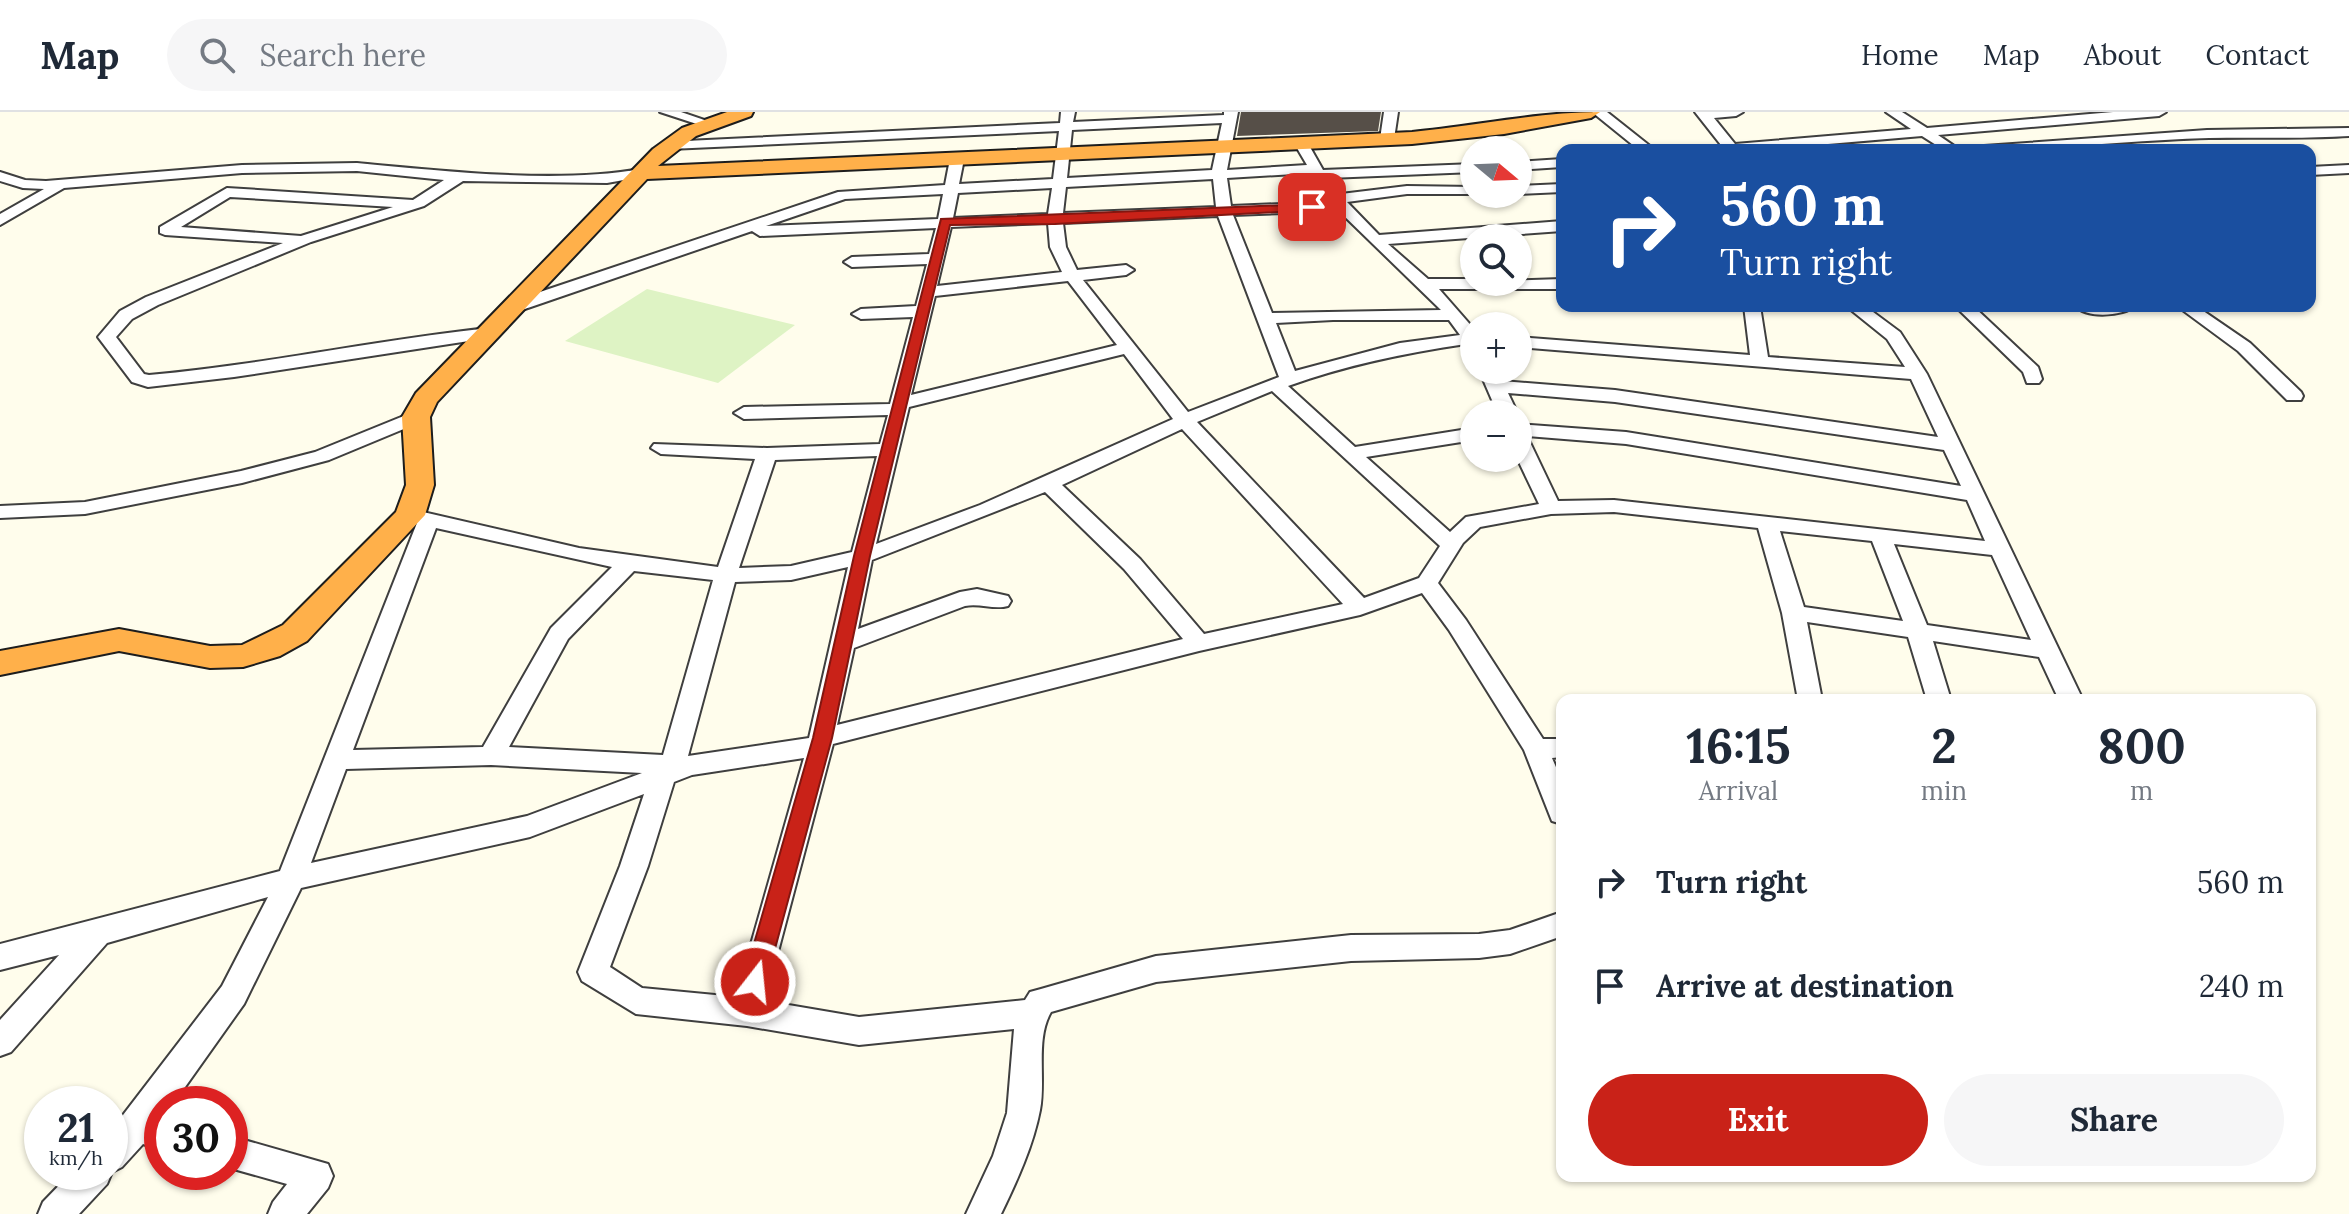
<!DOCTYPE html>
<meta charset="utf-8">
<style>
:root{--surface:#fff;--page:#f6f6f7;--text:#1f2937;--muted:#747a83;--line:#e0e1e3;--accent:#c92218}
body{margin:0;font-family:Lora,serif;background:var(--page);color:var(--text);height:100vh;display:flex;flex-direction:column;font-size:30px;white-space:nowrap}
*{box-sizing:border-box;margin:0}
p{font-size:26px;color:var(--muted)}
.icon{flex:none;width:44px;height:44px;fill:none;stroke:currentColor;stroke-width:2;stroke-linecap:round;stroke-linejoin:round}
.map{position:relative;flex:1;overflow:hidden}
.drawer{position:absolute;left:1556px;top:582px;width:760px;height:488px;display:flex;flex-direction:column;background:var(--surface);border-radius:16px;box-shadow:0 2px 6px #0004}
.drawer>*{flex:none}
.hud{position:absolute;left:1556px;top:32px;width:760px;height:168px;border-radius:16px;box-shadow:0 2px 6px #0004;background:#1a4fa0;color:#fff;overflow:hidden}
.needle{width:52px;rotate:109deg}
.buttons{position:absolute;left:1460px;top:24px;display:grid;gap:16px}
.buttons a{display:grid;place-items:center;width:72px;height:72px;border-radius:50%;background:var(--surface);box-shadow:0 2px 6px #0004;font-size:40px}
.speed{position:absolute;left:24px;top:974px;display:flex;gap:16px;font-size:40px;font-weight:700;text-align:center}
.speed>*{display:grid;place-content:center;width:104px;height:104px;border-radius:50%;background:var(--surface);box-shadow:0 2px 6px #0004;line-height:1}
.speed small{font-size:20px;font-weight:400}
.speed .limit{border:12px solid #d22;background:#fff;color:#111}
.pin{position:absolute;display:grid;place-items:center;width:68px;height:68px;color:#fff;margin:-34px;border-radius:16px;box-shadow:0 4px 12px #0006}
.me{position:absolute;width:88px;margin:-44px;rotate:16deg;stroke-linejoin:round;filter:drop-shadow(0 0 6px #0008)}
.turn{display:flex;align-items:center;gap:28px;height:168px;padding:0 32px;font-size:36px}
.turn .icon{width:104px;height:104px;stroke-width:2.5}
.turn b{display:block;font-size:56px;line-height:68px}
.eta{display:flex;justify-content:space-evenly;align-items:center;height:136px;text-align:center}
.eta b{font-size:48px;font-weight:700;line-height:56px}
.cta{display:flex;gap:16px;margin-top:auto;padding:16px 32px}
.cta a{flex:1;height:92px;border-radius:48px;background:var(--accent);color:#fff;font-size:32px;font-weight:700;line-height:92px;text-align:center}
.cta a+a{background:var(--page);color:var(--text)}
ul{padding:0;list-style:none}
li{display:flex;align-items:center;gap:24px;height:104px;padding:0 32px}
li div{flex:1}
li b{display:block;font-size:30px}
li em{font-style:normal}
header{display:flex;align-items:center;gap:48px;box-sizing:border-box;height:112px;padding:0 40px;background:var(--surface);border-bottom:2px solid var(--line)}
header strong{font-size:38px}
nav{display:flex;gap:44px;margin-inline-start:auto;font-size:28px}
.search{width:560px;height:72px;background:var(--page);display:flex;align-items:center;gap:20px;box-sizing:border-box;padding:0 28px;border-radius:44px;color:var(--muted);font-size:30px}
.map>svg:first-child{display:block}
</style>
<header>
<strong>Map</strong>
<div class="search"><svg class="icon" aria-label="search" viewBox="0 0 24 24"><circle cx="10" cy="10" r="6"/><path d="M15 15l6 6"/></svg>Search here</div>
<nav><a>Home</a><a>Map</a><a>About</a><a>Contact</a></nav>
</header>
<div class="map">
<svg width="2349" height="1102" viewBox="0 0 2349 1102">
<rect width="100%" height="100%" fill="#fffdec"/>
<path fill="#def3c4" d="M647,177L795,213L718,271L565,229Z"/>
<path fill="#564f48" d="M1241,0H1381L1378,19L1237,24Z"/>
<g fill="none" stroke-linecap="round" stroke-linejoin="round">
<g stroke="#3f3f3f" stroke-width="4">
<path id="minor" d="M660,0H681L716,12L709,16Z
M1061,0H1075L1073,10L1224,3V0H1238L1227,58L1307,53L1294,31L1301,27L1306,28L1323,58L1474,52V60L1329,66L1341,82L1407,74L1474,75V82H1479H1407L1347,90L1379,123L1562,109V119L1388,132L1428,167H1474V170L1562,167V177H1439L1474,217V236L1466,232C1404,241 1347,253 1288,274L1355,335L1474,316V328L1366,345L1450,420L1466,405L1539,392L1517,346L1518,312L1626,320L1961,374L1944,338L1615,290L1508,281L1518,302H1498L1479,258H1497L1502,269L1615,278L1938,325L1911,267L1518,235V225L1750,243L1744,194H1760L1768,245L1905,255L1887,227L1846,194H1865L1900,220L1927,262L2083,588H2059L2039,545L1933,529L1951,588H1927L1908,525L1807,510L1822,588H1798L1782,501L1758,416L1614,400L1551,402L1480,415L1463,431L1438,471L1466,508L1543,627H1562V645L1552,646L1562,669V712L1552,709L1524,638L1449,518L1422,481L1360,503L1199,539L833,632L765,889L859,905L1025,888L1030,880L1041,877L1156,844L1351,823L1479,822L1510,818L1562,800V824L1510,842L1479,846L1351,849L1156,870L1051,900C1035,927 1046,968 1040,998C1033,1034 1017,1069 1001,1102H966L993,1044L1007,1001L1014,917L859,933L747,914L636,902L582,869L578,860L620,754L644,682L530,725L301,776L244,892L173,992H162V1038L143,1032L122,1055L112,1060L107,1072L79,1102H38L43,1090L72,1060H110V1020L222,874L268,785L107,831L11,940L0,944V908L59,843L0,858V832L280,759L417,411L403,407L399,403L403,399L410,397L579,436L718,455L755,347L661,342L651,336L654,332L767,336L880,332L888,303L744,307L734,301L744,295L890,292L913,205L861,207L852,202L861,197L916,194L927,152L852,155L844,150L852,145L929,142L936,116L760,124L752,119L519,199H507L505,195L507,191L838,80L945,73L950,47L957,43L964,47L959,72L1053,67L1059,19L670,37L665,36V30L1060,11ZM1222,11L1212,58L1067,66L1072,18ZM1311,61L1331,90L1231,94L1227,66ZM1213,67L1216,95L1063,101L1066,75ZM1052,76L1048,102L953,106L958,81ZM943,82L938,107L766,114L845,87ZM1339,99L1441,198L1272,201L1233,103ZM1218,104L1279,265L1188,300L1083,168L1126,163L1134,158L1126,153L1077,158L1066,135L1063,111ZM1048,111L1050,135L1062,160L937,174L951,115ZM1068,169L1117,233L911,283L935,184ZM1333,208H1449L1460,223L1400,231L1295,259L1276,211ZM1124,242L1173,307L980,393L876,432L909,295ZM1272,279L1440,434L1419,466L1364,486L1197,310ZM1182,317L1343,492L1204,522L1140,447L1062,373ZM1527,324L1626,332L1967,388L1985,429L1614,388L1558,389ZM877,344L852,440L791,454L739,456L775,348ZM1045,380L1124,457L1183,527L837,613L854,536L965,494C980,491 994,498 1008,494L1011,489L1008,484L977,477L960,480L858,517L872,448ZM436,416L612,455L551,516L483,635L353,638ZM1780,419L1872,429L1903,509L1804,495ZM1894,432L1992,443L2031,528L1927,513ZM848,455L809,626L688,644L735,470L791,468ZM634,459L713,468L663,643L509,635L568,527ZM804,646L736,885L642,876L610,855L648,754L674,670L692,663ZM491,653L642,661L527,704L311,751L346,657Z
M1384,0H1398L1394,27L1387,31L1380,27Z
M1592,0H1607L1655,38H1639Z
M1695,0H1743L1736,4L1714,6L1735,32L1911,17L1886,0H1902L1927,16L2113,0H2166L2159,4L1938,23L1960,38H1944L1922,24L1759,38H1703L1721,33Z
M2349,16V24C2302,27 2256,25 2209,26C2131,28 2055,38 1977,38L1984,34L2207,18Z
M1562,47V55L1518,58V50Z
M357,51C444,59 555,72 641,57L648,61L646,64L607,71L463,69L424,94L311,130L158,193L132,207L116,225L144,262L149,263C263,253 375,228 489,216L495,217L498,221L495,225L234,265L148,275L132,270L98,225L120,199L146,185L283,131L165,123L160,121V115L227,76L413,88L444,68L357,59L242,61L64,76L0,113V102L44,77L23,76L0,69V60L25,68L46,69L242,53ZM230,85L393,95L301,124L181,115Z
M2349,53V61L2310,63V55Z
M1562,72V80L1518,82H1517L1518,74Z
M1955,194H1973L2038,255L2042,267L2039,271H2027L2023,260Z
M2076,194H2135C2124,204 2086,207 2076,194Z
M2177,194H2196L2250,231L2301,280L2303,284L2301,288H2287L2238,239Z
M416,299L426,305L423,309L329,348L242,371L85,402L0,406V394L85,390L241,359L315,340Z
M230,1024L328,1052L333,1064L328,1076L307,1102H268L273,1090L287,1072L230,1056Z"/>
</g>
<g stroke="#1d1d1d" stroke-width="4">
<path id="highway" d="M727,0H753L751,4L696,24L658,54L1412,20C1475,14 1538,0 1600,0L1591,6L1504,22L1412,32L647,67L437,290L430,305L434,373L425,403L307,529L280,544L243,555L210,556L119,539L0,563V539L119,517L210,534L242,533L283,513L396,400L406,373L402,305L416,281L653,37L682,16Z"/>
</g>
<use href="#minor" fill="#fff" fill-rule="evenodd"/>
<use href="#highway" fill="#ffb04a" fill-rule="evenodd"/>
</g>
<path fill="#c92218" stroke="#831610" stroke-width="2" d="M1312,92L1316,93V98L1055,112L950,113L870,444L832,626L766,870L763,877L755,880L747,877L743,870L813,626L854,444L941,107Z"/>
</svg>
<div class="buttons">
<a><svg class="needle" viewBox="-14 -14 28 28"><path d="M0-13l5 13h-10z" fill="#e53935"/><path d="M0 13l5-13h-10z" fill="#747a83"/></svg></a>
<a><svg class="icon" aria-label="search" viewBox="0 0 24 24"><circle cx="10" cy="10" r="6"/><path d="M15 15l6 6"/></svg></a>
<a>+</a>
<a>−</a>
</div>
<div class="speed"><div>21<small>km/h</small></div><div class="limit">30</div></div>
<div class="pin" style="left:1312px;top:95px;background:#d93025"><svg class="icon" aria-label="arrive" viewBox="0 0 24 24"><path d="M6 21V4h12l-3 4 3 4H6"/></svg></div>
<svg class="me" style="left:755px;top:870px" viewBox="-20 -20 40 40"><circle r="17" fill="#c92218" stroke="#fff" stroke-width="3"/><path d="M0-11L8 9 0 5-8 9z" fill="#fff"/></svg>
<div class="hud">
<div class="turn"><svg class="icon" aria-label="right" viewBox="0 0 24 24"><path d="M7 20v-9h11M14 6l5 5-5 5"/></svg><div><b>560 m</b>Turn right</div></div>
</div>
<section class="drawer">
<div class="eta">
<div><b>16:15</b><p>Arrival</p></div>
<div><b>2</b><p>min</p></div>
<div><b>800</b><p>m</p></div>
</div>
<ul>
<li><svg class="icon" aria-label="right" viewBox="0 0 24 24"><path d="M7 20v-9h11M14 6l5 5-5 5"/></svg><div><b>Turn right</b></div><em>560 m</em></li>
<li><svg class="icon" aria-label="arrive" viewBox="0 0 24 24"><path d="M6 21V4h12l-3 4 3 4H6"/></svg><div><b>Arrive at destination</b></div><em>240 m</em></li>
</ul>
<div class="cta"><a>Exit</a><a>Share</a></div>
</section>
</div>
